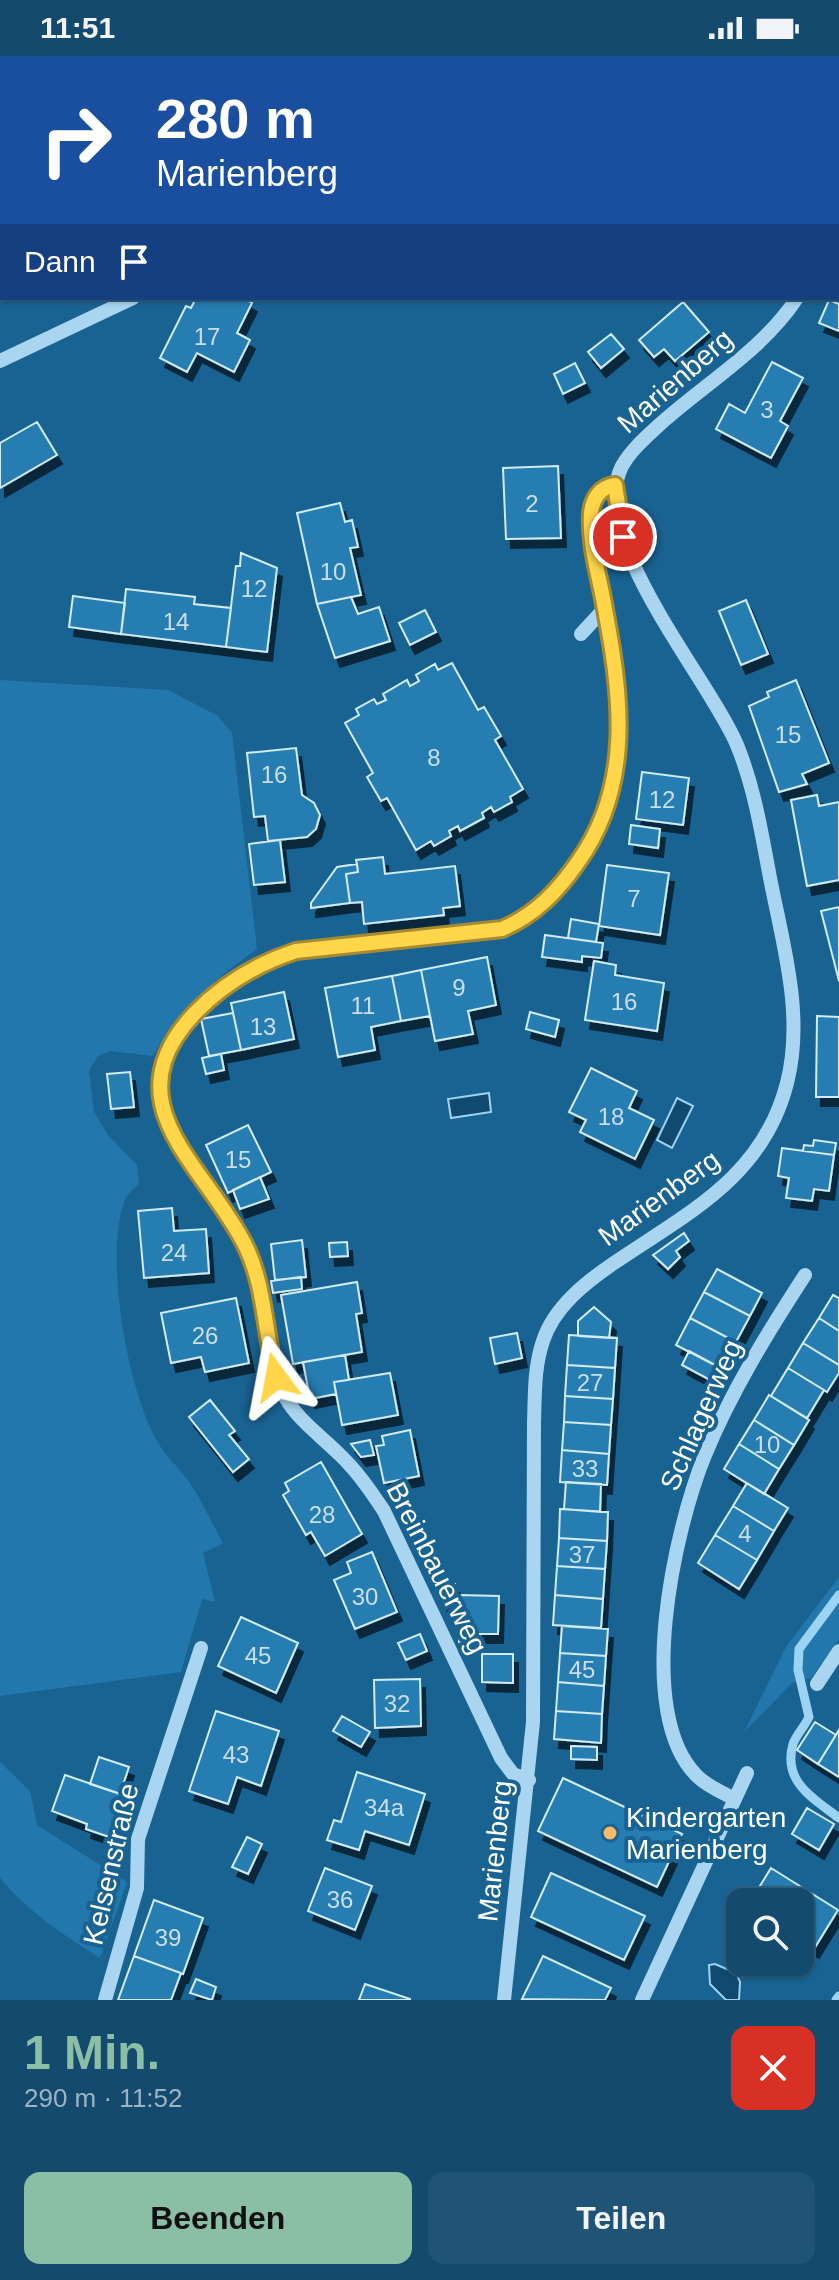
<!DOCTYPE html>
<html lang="de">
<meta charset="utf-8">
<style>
:root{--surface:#134a6e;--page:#205476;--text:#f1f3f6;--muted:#9db3c2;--line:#326281;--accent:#8abfa5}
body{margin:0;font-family:Helvetica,sans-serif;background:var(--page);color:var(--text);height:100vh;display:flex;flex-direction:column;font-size:30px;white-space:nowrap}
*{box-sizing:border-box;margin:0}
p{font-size:26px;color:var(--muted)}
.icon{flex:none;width:44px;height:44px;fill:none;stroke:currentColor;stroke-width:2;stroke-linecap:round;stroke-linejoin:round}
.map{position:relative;height:1944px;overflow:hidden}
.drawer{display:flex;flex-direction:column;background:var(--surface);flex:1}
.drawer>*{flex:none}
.hud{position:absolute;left:0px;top:0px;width:840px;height:244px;box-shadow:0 2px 6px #0004,0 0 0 2px var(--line);background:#1a4fa0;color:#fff;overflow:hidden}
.buttons{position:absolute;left:726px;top:1832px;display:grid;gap:16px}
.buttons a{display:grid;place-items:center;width:88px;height:88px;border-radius:16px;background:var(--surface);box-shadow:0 2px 6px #0004,0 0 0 2px var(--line);font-size:40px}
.pin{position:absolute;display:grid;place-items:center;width:68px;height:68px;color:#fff;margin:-34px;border:4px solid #fff;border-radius:50%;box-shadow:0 2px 8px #0007}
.me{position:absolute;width:88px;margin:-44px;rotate:347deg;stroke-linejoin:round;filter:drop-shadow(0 0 6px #0008)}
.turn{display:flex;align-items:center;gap:28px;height:168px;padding:0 24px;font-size:36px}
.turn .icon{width:104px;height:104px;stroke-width:2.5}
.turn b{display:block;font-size:56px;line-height:68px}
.then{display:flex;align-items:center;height:76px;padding:0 24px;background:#0003;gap:16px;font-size:30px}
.round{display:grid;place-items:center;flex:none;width:84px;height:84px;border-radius:16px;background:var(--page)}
.head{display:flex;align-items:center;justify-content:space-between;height:136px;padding:0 24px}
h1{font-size:48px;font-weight:800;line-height:60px;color:var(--accent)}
.action{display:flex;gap:16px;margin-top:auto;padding:16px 24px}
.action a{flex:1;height:92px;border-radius:16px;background:var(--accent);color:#111;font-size:32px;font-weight:800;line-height:92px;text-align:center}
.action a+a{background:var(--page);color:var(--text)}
.status{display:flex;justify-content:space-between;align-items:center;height:56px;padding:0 40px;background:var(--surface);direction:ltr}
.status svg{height:22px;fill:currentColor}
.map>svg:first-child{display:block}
</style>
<div class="status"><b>11:51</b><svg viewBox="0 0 49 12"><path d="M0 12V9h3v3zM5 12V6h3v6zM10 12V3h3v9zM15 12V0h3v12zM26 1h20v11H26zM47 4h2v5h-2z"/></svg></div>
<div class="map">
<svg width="839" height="1944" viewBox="0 0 839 1944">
<defs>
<filter id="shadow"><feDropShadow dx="5" dy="9" stdDeviation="0" flood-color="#0009"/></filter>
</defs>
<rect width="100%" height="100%" fill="#196393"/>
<path fill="#2278ac" d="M0,624L168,634L218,660L232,677L257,893C214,923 179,955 153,1000L110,995L98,1000L89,1015L94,1056L108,1079L137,1109L139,1128C133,1133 126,1139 124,1146C104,1202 128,1340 160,1390C168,1402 179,1412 187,1423C201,1442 211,1466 223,1487L203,1497L215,1546L202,1543L181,1616L0,1640Z
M839,1521V1583L811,1622L792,1627L744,1676L786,1591Z
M0,1706L30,1735L37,1769L127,1826L100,1902C65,1880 27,1855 0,1822Z"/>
<path fill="#114a70" stroke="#9cd3f2" stroke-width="2" d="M489,1037L491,1056L451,1062L448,1043Z
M677,1042L693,1050L672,1092L657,1084Z
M715,1908L736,1917L740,1926L739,1944H726L710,1928L709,1909Z"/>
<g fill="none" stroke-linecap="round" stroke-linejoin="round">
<path stroke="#9cd3f2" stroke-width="9" d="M839,1539L799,1593L798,1614L809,1661C805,1670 796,1679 793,1688C782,1726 814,1743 839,1762
M836,1944L839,1940"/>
</g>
<path fill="#287db1" stroke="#d0ebfb" stroke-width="2" filter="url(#shadow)" d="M196,242H243L252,247L237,277L250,284L234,316L197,297L187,316L160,302L186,250L191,252Z
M829,244L839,248V275L819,267Z
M683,246L709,276L675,305L664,293L654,301L639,284Z
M611,278L624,293L601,312L588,296Z
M772,306L803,322L780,365L788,370L771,402L716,373L729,348L745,357Z
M575,307L585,327L563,338L554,318Z
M37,366L57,399L0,432V387Z
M558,410L561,482L506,483L503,412Z
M340,447L345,466L352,464L358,491L350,492L361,539L317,548L297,457Z
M241,497L277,512L267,596L226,591L236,510H240Z
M126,533L195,541L194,548L231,552L226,591L121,578Z
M73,540L125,547L121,578L69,571Z
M351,541L358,558L379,551L390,585L335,602L317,548Z
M746,544L768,598L741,609L719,555Z
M425,554L436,576L410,589L399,567Z
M452,607L478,654L484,651L501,680L495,684L523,733L510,741L512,746L494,756L491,751L482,757L484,762L460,775L458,770L449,775L451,780L434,790L431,785L416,794L387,742L381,745L367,721L373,717L345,667L359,659L356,653L374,643L377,648L386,644L383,638L407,624L410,630L419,625L416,619L435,608L438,614Z
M796,624L829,707L802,718L807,728L779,736L749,650L769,641L767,636Z
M296,692L302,739L314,747L320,759L316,773L307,781L268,785L265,760L254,761L247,697Z
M642,716L689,722L683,769L636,763Z
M817,739L819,750L839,746V824L807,830L791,744Z
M631,769L660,773L658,792L629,788Z
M280,784L285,826L254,829L249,788Z
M383,801L385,818L455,810L460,850L443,852L444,859L364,868L362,846L350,847L346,818L358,816L356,804Z
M357,808L358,816L346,818L350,847L311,852V847L337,811Z
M607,809L669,817L660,879L599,870Z
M839,851V925L821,855Z
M571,863L599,868L596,886L568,882Z
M545,879L603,887L601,902L582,900V906L542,901Z
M487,901L496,949L468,955L473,978L435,985L421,914Z
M594,905L616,909L615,919L664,927L657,975L585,964Z
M421,914L430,960L401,965L392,920Z
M392,920L401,965L371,971L375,994L338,1001L325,932Z
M284,936L294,983L241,994L231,947Z
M530,956L559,964L555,981L526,973Z
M233,957L241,994L209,1000L201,963Z
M817,960L839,961V1041H816Z
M221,998L224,1014L206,1018L202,1002Z
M591,1012L637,1035L629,1052L654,1064L635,1103L580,1076L586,1064L569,1056Z
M130,1016L134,1051L111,1053L107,1018Z
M248,1069L271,1116L228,1137L206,1089Z
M814,1084L836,1087L834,1099L803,1095L804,1089L813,1090Z
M782,1092L834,1099L829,1135L814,1133L812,1145L786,1142L789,1122L778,1120Z
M260,1121L269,1143L240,1153L233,1134Z
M172,1152L174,1175L206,1173L209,1217L144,1222L138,1155Z
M684,1177L689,1185L676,1195L680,1201L668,1213L653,1199Z
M302,1184L306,1221L275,1224L271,1188Z
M347,1186L348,1200L330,1201L329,1187Z
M717,1213L762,1237L750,1260L704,1236Z
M301,1221L302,1233L273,1237L271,1225Z
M357,1226L362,1257L356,1258L362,1296L293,1308L281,1239Z
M704,1236L750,1260L736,1286L690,1262Z
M833,1239L839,1242V1275L819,1262Z
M236,1242L249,1307L205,1316L201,1301L171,1307L161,1257Z
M594,1251L611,1266L609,1282L578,1280V1265Z
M690,1262L736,1286L722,1313L676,1289Z
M819,1262L839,1275V1309L803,1287Z
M517,1277L522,1302L495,1308L490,1282Z
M569,1279L617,1282L615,1312L567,1309Z
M803,1287L839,1309V1317L827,1336L788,1312Z
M689,1295L717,1310L710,1324L682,1309Z
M345,1299L349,1324L334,1326L336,1338L310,1343L303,1306Z
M567,1309L615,1312L613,1343L565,1340Z
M788,1312L824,1334L807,1362L771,1340Z
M390,1317L398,1359L342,1369L334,1326Z
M769,1339L809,1364L794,1389L754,1364Z
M565,1340L613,1343L611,1369L564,1366Z
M210,1344L235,1375L229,1379L249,1403L233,1416L189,1361Z
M754,1364L794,1389L779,1413L739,1388Z
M564,1366L611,1369L609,1398L562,1394Z
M410,1374L419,1420L384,1427L376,1390L384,1389L382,1380Z
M370,1384L374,1399L361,1401L351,1388Z
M739,1388L779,1413L764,1438L724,1413Z
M562,1394L609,1398L607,1429L560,1426Z
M321,1406L362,1478L325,1500L311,1476L306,1479L283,1439L289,1435L285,1427Z
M566,1426L601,1428L600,1456L564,1453Z
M747,1427L788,1452L774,1475L733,1450Z
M733,1450L774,1475L757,1504L715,1479Z
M560,1453L608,1456L607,1485L559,1482Z
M715,1479L757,1504L739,1533L698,1507Z
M559,1482L607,1485L605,1513L557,1510Z
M372,1496L397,1556L355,1573L334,1524L351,1517L347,1506Z
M557,1510L605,1513L603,1543L555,1539Z
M443,1528H455V1549L442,1548Z
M459,1539L499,1540L498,1578H480V1585L459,1586Z
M555,1539L603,1543L601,1572L553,1569Z
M241,1561L298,1587L276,1637L218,1610Z
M562,1570L608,1573L606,1600L560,1597Z
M420,1578L427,1595L406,1604L398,1587Z
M560,1597L606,1600L604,1630L558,1626Z
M482,1598H513V1627L482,1626Z
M420,1623L421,1670L375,1672L374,1624Z
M558,1626L604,1630L602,1658L556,1655Z
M216,1655L279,1675L261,1730L237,1721L228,1748L189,1735Z
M556,1655L602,1658L601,1687L554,1683Z
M342,1660L370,1676L361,1691L333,1675Z
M815,1666L836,1679L818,1708L797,1694Z
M839,1674V1721L818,1708Z
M571,1690L597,1691V1704L571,1703Z
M99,1701L129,1711L120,1738L90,1728Z
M357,1716L425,1738L409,1789L365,1775L359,1794L327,1784L334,1764L341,1766Z
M65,1719L127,1740L112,1782L86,1773L87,1768L52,1755Z
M563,1722L682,1778L657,1831L538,1775Z
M807,1752L834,1768L819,1794L792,1778Z
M247,1781L262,1788L248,1818L232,1811Z
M325,1812L372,1830L355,1874L308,1855Z
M771,1812L838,1854L814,1893L800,1885V1846H750Z
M551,1817L645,1860L624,1904L531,1861Z
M154,1844L203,1862L183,1918L134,1900Z
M134,1900L181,1917L171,1944H118Z
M543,1900L611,1932L605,1944L522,1943Z
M196,1923L216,1931L212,1944L190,1937Z
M365,1928L410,1943V1944H359Z"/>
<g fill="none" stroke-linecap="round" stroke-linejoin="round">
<path stroke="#a9d5f0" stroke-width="14" d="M512,2L514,0
M838,126L839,122
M0,305L133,242
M581,578L605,552
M817,1628L839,1595
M529,1724L513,1718L501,1702L384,1455C370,1434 357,1415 339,1398C321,1380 298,1364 285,1341C261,1296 267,1242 248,1195C215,1116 108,1050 190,962C220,930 253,909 296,895L502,873C535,859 557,835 578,806C633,730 621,635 604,548C599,519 590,489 591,458C592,443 600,431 615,429
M733,1742C721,1736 707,1730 697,1720C633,1657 675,1472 705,1399C731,1336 768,1276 805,1219
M105,1944L137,1832L138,1783L201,1592
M504,1944L533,1666L534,1366C535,1339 534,1311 543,1285C554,1251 586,1226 614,1207C689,1156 763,1121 787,1027C804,961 784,892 771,827C762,780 755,733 737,689C708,621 586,481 622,410C631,394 645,382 658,370C704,328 762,295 797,242
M642,1944L747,1717"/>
</g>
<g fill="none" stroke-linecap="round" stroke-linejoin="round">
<g stroke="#a68a30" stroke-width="20">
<path id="route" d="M276,1321C265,1279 265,1230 246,1191C206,1109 109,1049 194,958C223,928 256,908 296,895L502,873C535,859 558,835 578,806C634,728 621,637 604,548C599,519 589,488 591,458C592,443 600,431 615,429L623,481"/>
</g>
<use href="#route" stroke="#ffd54a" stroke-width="14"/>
</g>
<circle fill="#ffb968" stroke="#196393" stroke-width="3" cx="610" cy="1777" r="8"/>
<g text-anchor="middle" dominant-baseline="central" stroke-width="8" stroke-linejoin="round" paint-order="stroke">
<g font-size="24" fill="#c9deec">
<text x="207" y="280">17</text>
<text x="767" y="353">3</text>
<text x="532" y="447">2</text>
<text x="333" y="515">10</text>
<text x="254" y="532">12</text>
<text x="176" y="565">14</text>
<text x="788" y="678">15</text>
<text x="434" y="701">8</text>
<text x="274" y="718">16</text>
<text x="662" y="743">12</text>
<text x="634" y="842">7</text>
<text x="459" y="931">9</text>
<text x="624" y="945">16</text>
<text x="363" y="949">11</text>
<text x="263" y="970">13</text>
<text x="611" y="1060">18</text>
<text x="238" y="1103">15</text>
<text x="174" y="1196">24</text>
<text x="205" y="1279">26</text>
<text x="590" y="1326">27</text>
<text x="767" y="1388">10</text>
<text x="585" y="1412">33</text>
<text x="322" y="1458">28</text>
<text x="745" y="1477">4</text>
<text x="582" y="1498">37</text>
<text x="365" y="1540">30</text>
<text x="258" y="1599">45</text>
<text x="582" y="1613">45</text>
<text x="397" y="1647">32</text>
<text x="236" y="1698">43</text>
<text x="384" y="1751">34a</text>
<text x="340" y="1843">36</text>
<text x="168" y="1881">39</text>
</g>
<g font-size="28" fill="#fff" stroke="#196393">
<text transform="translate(675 325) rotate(-41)">Marienberg</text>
<text transform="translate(659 1142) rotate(-36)">Marienberg</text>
<text transform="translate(701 1359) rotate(-66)">Schlagerweg</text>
<text transform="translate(437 1512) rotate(63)">Breinbauerweg</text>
<text transform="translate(495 1795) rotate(-84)">Marienberg</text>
<text transform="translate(111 1808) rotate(-77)">Kelsenstraße</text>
</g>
<g font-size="28" fill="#fff" stroke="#196393" text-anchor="start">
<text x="626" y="1761">Kindergarten<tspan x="626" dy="32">Marienberg</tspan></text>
</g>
</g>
</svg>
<div class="buttons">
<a><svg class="icon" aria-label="search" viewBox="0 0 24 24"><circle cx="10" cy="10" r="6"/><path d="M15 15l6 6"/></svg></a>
</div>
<div class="pin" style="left:623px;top:481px;background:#d93025"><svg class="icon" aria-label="arrive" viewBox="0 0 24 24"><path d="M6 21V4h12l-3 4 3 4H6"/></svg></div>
<svg class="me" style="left:276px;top:1321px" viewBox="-20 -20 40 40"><path d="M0-17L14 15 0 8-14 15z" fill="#ffd54a" stroke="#fff" stroke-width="4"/></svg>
<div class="hud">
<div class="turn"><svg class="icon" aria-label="right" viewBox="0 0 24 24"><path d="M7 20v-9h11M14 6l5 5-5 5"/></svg><div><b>280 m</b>Marienberg</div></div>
<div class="then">Dann<svg class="icon" aria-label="arrive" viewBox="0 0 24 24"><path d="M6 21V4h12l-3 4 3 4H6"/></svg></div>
</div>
</div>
<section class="drawer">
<div class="head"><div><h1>1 Min.</h1><p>290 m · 11:52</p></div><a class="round" style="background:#d93025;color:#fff"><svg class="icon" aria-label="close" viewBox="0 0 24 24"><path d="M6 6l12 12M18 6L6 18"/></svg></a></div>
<div class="action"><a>Beenden</a><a>Teilen</a></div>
</section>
